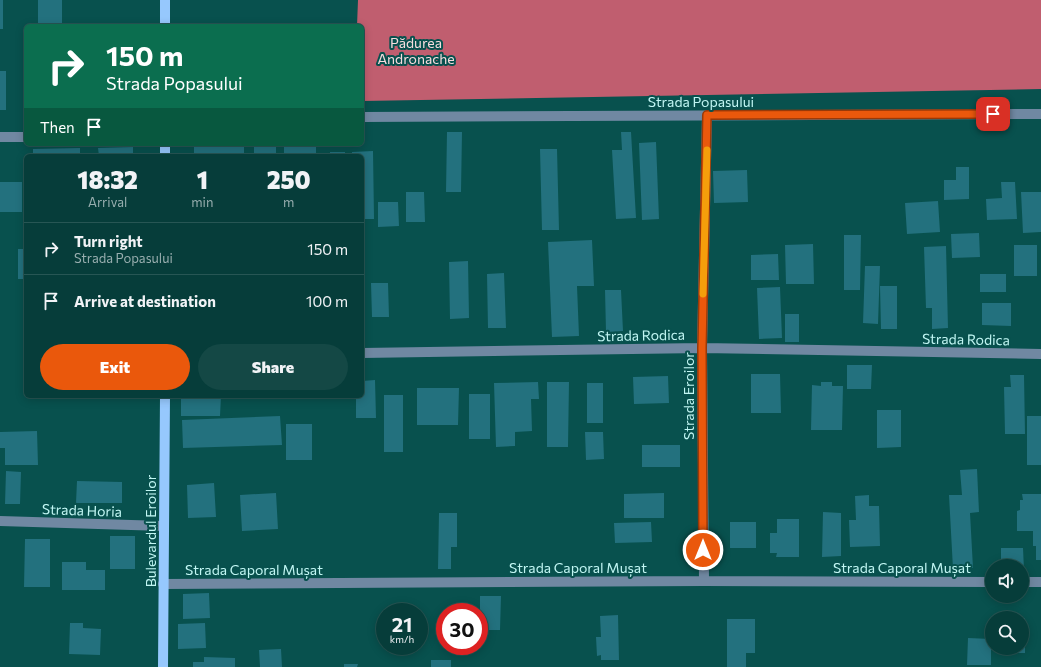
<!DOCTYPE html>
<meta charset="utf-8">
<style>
:root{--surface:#063d3a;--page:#144845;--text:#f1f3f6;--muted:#98aeaf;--line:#275654;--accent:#ea580c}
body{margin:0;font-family:Commissioner,sans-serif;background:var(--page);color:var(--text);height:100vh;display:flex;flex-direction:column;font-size:15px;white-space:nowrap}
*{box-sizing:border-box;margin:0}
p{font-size:13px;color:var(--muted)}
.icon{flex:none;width:22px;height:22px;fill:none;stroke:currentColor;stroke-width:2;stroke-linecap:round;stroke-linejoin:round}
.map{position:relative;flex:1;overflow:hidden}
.side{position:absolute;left:24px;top:154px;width:340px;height:244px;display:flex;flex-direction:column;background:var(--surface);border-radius:6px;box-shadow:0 2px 10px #0003,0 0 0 1px var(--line)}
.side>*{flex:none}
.banner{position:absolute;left:24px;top:24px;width:340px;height:122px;border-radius:6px;box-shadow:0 2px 10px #0003,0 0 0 1px var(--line);background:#0b6e4f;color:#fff;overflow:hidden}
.buttons{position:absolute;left:985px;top:559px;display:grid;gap:8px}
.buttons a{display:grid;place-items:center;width:44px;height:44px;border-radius:50%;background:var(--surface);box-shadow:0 2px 10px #0003,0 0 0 1px var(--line);font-size:20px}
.speed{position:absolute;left:376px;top:603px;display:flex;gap:8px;font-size:20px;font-weight:700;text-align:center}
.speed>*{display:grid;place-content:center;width:52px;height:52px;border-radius:50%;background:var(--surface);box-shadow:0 2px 10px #0003,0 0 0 1px var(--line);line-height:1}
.speed small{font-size:10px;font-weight:400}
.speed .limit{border:6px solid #d22;background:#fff;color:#111}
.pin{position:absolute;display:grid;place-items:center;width:34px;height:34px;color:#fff;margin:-17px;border-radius:8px;box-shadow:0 2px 6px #0006}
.me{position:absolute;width:44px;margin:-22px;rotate:0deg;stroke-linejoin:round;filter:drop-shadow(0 0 3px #0008)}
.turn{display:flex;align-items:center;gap:14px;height:84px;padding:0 16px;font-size:18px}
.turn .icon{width:52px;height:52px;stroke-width:2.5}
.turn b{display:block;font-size:28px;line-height:34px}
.then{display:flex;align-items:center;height:38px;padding:0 16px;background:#0003;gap:8px;font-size:15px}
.eta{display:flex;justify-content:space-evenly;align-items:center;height:68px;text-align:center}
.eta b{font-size:24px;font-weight:800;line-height:28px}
.primary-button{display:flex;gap:8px;margin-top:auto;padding:8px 16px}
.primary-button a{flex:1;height:46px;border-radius:24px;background:var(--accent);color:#fff;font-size:16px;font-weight:800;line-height:46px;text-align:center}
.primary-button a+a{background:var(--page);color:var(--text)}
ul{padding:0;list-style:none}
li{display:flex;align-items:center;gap:12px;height:52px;padding:0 16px;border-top:1px solid var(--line)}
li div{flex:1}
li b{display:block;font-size:15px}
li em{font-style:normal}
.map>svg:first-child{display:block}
</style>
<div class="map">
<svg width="1041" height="667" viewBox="0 0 1041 667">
<rect width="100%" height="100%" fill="#08514e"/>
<path fill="#c05e6f" d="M358,0H1041V89L362,101V26H357Z"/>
<path fill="#23717e" d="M0,0H3V29H0Z
M38,0H62V26H38Z
M0,71H6V110H0Z
M447,132H462L461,192H446Z
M621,132H631L636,218L616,219L612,150H622Z
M656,142L659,219L642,220L639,143Z
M194,144H244V156H194Z
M254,144H276V156H254Z
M284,144H316V156H284Z
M133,147V156H99L98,148Z
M80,148V156H33V149Z
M540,149H557L559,230H542Z
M373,151L374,219H362V156H352V152Z
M330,152H345V156H330Z
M956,167H969V199L944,200V180H956Z
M747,170L748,202L714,203L713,171Z
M0,182H22V212H0Z
M1001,182H1015L1017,219L987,220L986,199L1002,198Z
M406,192H424L425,222H406Z
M1021,192H1041V232L1023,233Z
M938,201L940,232L907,234L905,203Z
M378,202H398L399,226L378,227Z
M979,233L980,257L952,258L951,234Z
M844,235H861L860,290H844Z
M592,240L594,286H577L579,336L552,337L548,242Z
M813,244L814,284H786L785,245Z
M1014,245H1037V276H1014Z
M946,246L948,328L932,329V308H926L924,247Z
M18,249H26V279H18Z
M778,254L779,280H751V255Z
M468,261L469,318L450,319L449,262Z
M865,266H880L878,324L863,323Z
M504,273L506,328H488L487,274Z
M980,274H1006V292H980Z
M371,283H388L389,317H372Z
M880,286H897V329H881Z
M780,287L782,338L759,339L757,288Z
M605,290H621L623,331L606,332Z
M982,303H1011V326L982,325Z
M785,314H799V342H785Z
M847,365H872L871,389H847Z
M751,374H780L781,413H751Z
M1010,375H1024L1025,434H1005L1004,387H1011Z
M668,376L669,403L634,404L633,377Z
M375,380L376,418H356V396H362V381Z
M538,382L539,399H531L532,431L515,432V446L496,447L494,383Z
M547,382H569L568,447H547Z
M821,382H832V386H843L842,430H811L812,385L821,386Z
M587,383H603V423H587Z
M417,388H459L458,425H417Z
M469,394H490V439H469Z
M384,395H403V452H384Z
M181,396H221L220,416H181Z
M877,410H901V447L877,448Z
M280,416L282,445L183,448L182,420Z
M1027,416H1041V465H1027Z
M286,424H312V460H286Z
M37,431L38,465H5V448H0V432Z
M585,432H603L604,459L586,460Z
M642,445H680V467H642Z
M977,469L979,512L970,513L973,568L953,569L949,495H962L960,470Z
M6,471L21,472L20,504H5Z
M77,481L122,482V503H76Z
M214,483L216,517L188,518L187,485Z
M276,493L278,529L242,531L240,495Z
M664,493V518H624V494Z
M1022,494H1041V560H1036V546H1033V531H1017V511L1020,510V500H1023Z
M869,495V506H879L880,546L850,547L849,520H856L855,496Z
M823,512L841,513V556L822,557Z
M439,513H457V547H451V569H438Z
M777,519H799V557H776L777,553H770V533H777Z
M651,522L652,542L615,543L614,523Z
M730,522H756V548H730Z
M110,536H135V569H110Z
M25,539H50V587H24Z
M1001,548H1023L1024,570H1022V566H1001Z
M62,562H86V570H105V590H62Z
M209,593L210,618L183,619V594Z
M480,596H501L500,630H480Z
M618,615L619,660H601V655L597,656L596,637H601L600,616Z
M1022,618H1025V653H1005V648H1022Z
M727,619H755V653H746V667H727Z
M70,623H83V628L101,629L100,655L69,654Z
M205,623L206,648L178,649V624Z
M968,638L991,639V665H967Z
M281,649L282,667H260L259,650Z
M204,657L235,658V667H193V662H204Z
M431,660H451V667H431Z
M344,664H358L357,667H344Z"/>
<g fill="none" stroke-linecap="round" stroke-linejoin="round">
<path stroke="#7088a2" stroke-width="10" d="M362,117L1041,114
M0,137H26
M362,353L702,348L1041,354
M0,521L164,526
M704,581L702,348L707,115
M1022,582H1041
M163,584L704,581L992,582"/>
<path stroke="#96c8fd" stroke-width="10" d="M165,26V0
M165,144V156
M163,667L165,396"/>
</g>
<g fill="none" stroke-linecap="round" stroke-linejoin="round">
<g stroke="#983908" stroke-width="10">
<path id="route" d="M703,550L702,348L707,115L993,114"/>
</g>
<use href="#route" stroke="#ea580c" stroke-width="7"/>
<path stroke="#f59e0b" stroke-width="7" d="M703,294L707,150"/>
</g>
<g text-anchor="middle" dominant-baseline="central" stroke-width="4" stroke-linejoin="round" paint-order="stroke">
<g font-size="14" fill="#f8dcde" stroke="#08514e">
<text x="416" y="42">Pădurea<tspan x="416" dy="16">Andronache</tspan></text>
</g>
<g font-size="14" fill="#c1f6f3" stroke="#08514e">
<text x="701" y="101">Strada Popasului</text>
<text transform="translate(641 335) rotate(-1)">Strada Rodica</text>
<text transform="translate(966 339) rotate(1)">Strada Rodica</text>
<text transform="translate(688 396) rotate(-90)">Strada Eroilor</text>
<text transform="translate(82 510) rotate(2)">Strada Horia</text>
<text transform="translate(150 531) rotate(-90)">Bulevardul Eroilor</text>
<text x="578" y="567">Strada Caporal Mușat</text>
<text x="902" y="567">Strada Caporal Mușat</text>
<text x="254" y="569">Strada Caporal Mușat</text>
</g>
</g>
</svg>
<div class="buttons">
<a><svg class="icon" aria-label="sound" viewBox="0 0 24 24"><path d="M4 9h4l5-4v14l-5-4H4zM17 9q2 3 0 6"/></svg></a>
<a><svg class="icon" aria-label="search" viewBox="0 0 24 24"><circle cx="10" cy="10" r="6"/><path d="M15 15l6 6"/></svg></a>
</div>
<div class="speed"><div>21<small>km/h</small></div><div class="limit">30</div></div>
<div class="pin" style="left:993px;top:114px;background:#d93025"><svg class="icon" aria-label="arrive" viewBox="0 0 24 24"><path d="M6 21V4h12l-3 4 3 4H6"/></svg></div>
<svg class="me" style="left:703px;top:550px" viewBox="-20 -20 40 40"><circle r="17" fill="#ea580c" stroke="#fff" stroke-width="3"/><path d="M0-11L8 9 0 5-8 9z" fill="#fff"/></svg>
<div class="banner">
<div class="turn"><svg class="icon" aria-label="right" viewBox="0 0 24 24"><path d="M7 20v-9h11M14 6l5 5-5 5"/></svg><div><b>150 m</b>Strada Popasului</div></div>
<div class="then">Then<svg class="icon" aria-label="arrive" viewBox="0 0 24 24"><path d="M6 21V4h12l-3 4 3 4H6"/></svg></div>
</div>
<section class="side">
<div class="eta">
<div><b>18:32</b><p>Arrival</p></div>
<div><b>1</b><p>min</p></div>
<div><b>250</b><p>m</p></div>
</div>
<ul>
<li><svg class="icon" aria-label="right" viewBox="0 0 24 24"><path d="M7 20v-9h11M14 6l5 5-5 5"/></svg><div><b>Turn right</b><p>Strada Popasului</p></div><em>150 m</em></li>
<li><svg class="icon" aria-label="arrive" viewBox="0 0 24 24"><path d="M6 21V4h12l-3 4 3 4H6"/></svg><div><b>Arrive at destination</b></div><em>100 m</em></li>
</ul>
<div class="primary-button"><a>Exit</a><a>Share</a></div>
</section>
</div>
